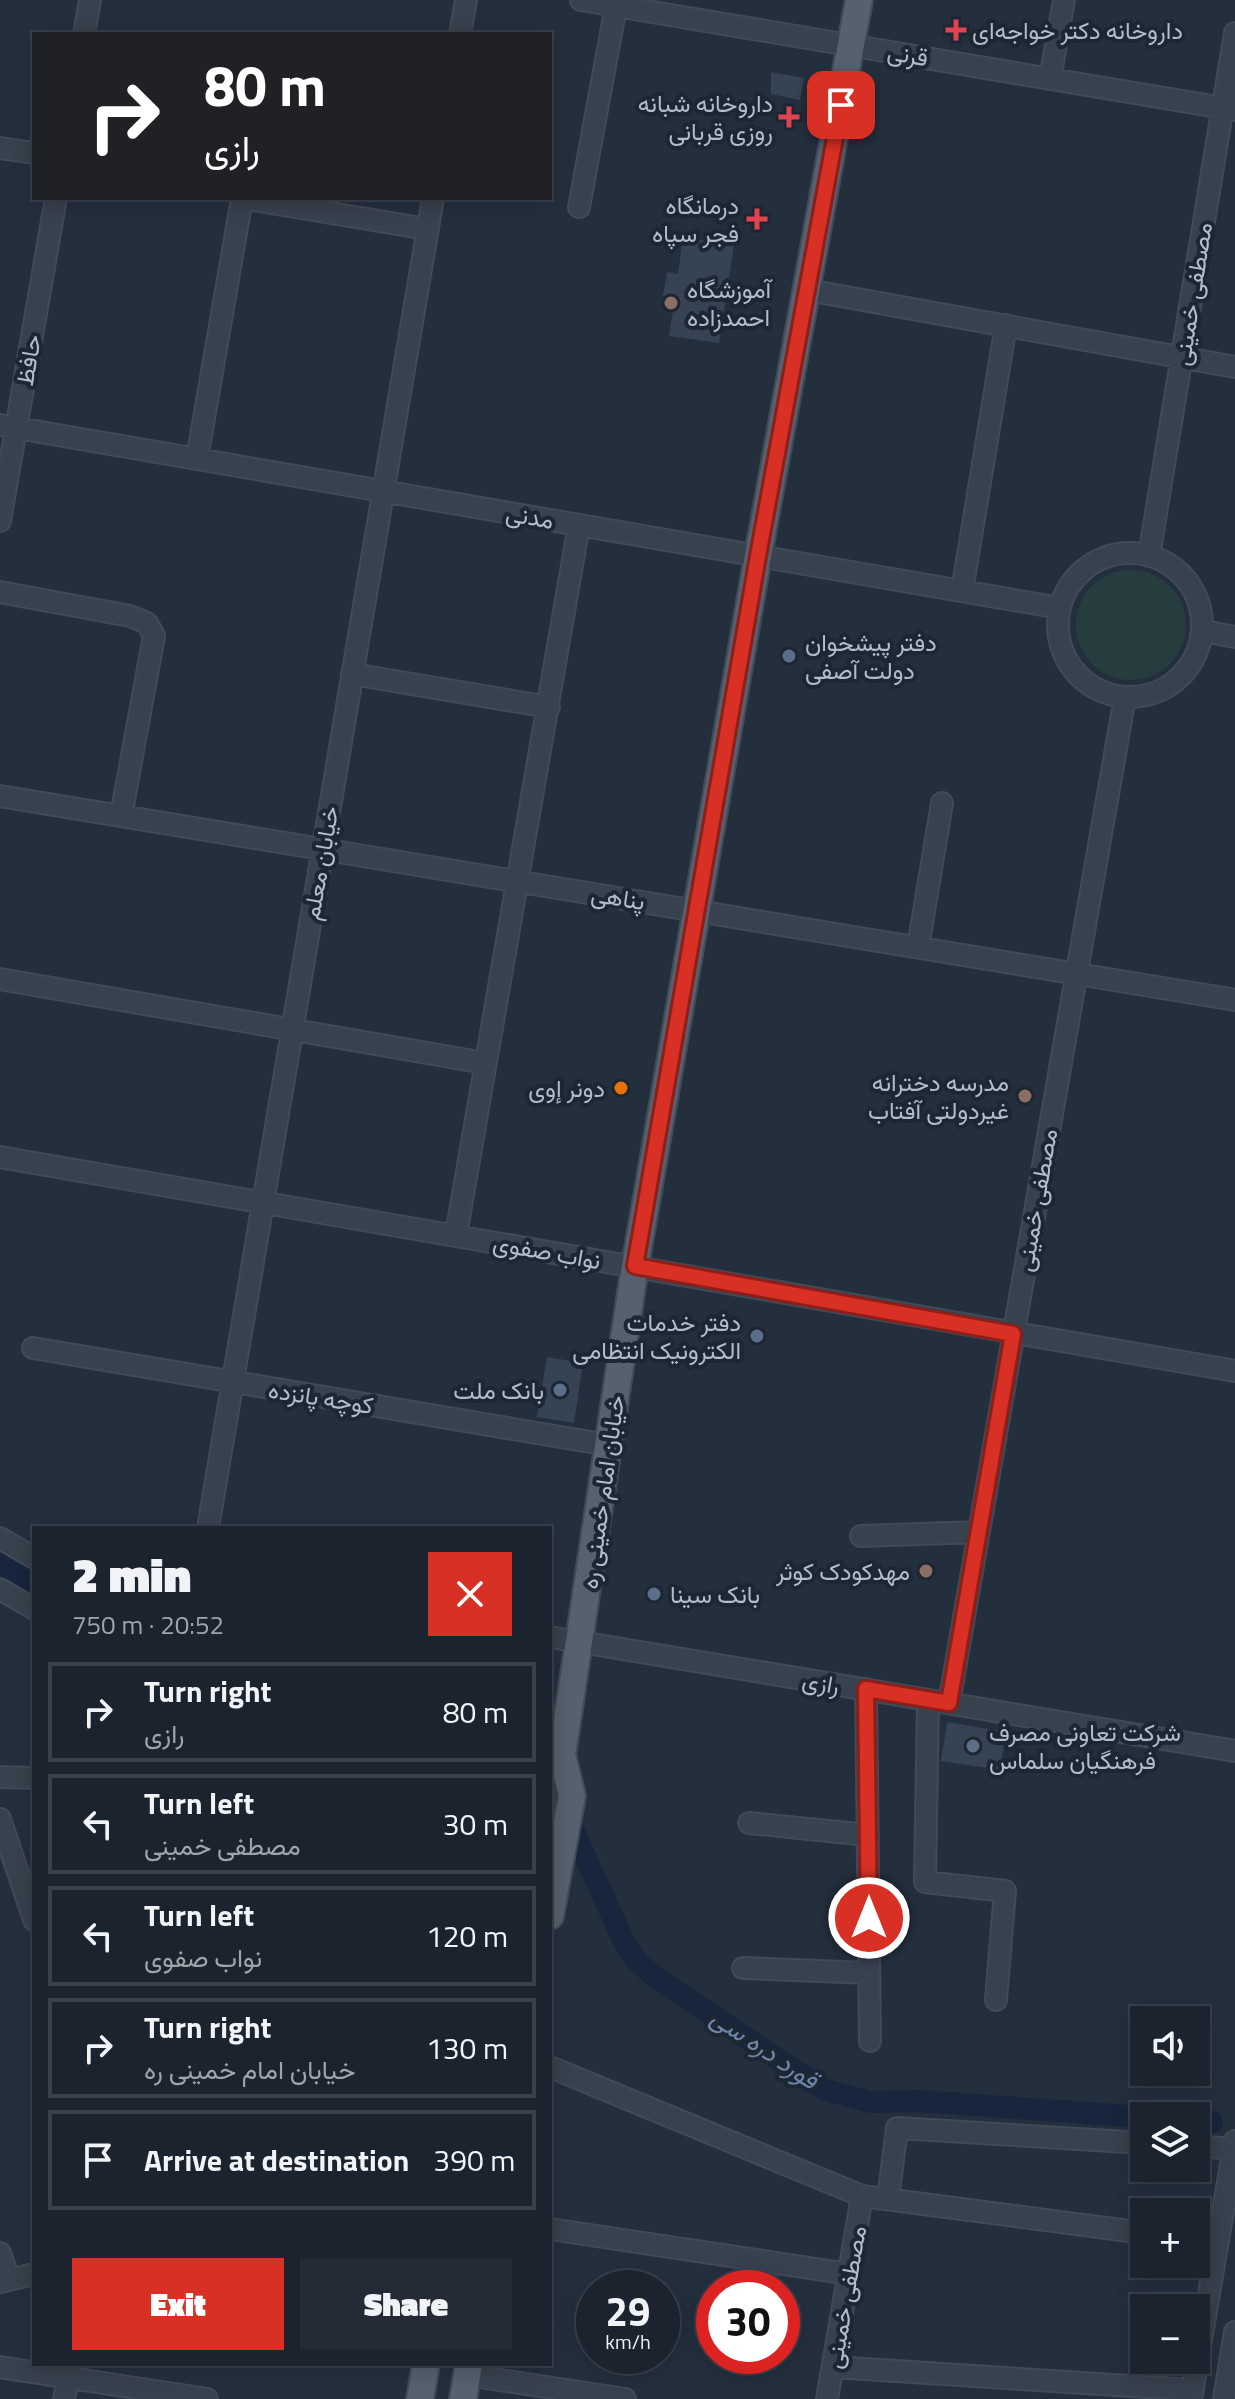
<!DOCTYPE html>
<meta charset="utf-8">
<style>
:root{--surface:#1b232e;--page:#242b36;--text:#f1f3f6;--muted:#a0a4aa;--line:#39404a;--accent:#d93025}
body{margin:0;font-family:"Titillium Web",Vazirmatn,sans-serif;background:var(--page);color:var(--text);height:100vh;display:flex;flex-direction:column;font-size:30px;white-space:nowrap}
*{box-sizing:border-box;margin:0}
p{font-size:26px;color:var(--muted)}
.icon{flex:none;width:44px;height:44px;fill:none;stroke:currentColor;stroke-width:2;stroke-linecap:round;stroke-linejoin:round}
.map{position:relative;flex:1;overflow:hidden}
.details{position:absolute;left:32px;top:1526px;width:520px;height:840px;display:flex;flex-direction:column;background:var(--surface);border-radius:0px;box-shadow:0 4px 20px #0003,0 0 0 2px var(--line)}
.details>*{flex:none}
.guide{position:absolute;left:32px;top:32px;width:520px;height:168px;border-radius:0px;box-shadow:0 4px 20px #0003,0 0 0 2px var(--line);background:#202124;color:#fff;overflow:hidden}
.tools{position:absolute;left:1130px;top:2006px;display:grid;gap:16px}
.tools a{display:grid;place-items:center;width:80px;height:80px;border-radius:0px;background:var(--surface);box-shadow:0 4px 20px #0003,0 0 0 2px var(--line);font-size:40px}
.speed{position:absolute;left:576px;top:2270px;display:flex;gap:16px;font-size:40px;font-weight:700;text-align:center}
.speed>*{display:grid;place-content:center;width:104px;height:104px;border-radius:50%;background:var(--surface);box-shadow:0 4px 20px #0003,0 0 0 2px var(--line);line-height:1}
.speed small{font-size:20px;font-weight:400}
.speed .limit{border:12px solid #d22;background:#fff;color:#111}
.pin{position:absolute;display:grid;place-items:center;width:68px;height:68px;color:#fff;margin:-34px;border-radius:16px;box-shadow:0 4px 12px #0006}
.me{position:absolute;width:88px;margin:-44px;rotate:0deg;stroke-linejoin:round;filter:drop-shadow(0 0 6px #0008)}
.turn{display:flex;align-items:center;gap:28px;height:168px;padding:0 40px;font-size:36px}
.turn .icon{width:104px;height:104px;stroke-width:2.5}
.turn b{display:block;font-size:56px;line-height:68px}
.round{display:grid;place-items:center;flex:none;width:84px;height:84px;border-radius:0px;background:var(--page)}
.overview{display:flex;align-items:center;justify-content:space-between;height:136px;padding:0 40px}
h1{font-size:48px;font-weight:800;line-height:60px}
.cta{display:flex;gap:16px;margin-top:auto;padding:16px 40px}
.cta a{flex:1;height:92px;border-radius:0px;background:var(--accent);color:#fff;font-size:32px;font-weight:800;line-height:92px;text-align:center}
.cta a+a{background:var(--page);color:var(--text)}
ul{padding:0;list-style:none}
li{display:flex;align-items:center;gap:24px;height:100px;margin:0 16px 12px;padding:0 24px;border:4px solid var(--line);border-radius:0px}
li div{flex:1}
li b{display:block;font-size:30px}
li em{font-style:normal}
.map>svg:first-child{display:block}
</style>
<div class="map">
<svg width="1235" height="2399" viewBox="0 0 1235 2399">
<rect width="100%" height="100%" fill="#242f3e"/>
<path fill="#263c3f" d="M1076 625a55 55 0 1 1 110 0a55 55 0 1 1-110 0Z"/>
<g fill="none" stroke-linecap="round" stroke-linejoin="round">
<path stroke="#17263c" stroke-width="22" d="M0,1564L34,1584
M574,1832L624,1942L637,1961L655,1977L823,2089L870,2102L918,2101L1144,2117
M1196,2121L1212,2122"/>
</g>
<path fill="#364354" d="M771,72L804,78L800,100L771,94Z
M683,237L734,245L719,343L669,336L675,297L663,296L667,272L678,274Z
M547,1357L583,1363L574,1423L537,1417Z
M947,1722L1006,1732L1000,1770L941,1761Z"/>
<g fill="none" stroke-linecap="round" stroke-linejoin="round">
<g stroke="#414a57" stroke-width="24">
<path id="minor" d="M581,0L1235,110
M84,34L90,0
M460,34L466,0
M1050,79L1064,0
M0,148L34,153
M241,198L427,229
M579,207L616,6
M807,290L1235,367
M0,425L1060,608
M197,459L242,198
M0,521L56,198
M1058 625a72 72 0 1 1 144 0a72 72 0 1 1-144 0Z
M1149,556L1235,33
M962,591L1006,325
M0,592L130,616L147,623L154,636L121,816
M1203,631L1235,637
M352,674L549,707
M0,796L1235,1000
M918,947L942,803
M0,979L485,1063
M0,1157L1235,1371
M456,1235L579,525
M33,1348L608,1445
M208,1528L433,198
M861,1536L978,1532
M0,1538L34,1558
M0,1589L34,1609
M550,1637L1235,1751
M866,1689L870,2041
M928,1700L925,1882L1005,1891L996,2000
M949,1703L1125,697
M0,1777L34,1778
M550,1793L572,1796
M0,1819L34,1920
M749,1823L868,1835
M743,1968L869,1973
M550,2067L862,2196L1144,2233
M1196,2146L1235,2149
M888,2199L897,2128L1144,2143
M550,2229L849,2274
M0,2253L9,2279
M0,2282L34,2274
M0,2367L207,2399
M833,2367L1193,2390
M467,2375L625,2399
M64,2399L71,2364
M827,2399L862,2196
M1191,2399L1235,2141
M1224,2399L1235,2332"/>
</g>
<g stroke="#414a57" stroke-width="30">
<path id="major" d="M550,1916L572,1796L562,1755L635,1266L758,556L859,0
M420,2399L426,2364
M463,2399L469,2364"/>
</g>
<use href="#minor" stroke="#38414e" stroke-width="20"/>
<use href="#major" stroke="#56606e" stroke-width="26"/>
</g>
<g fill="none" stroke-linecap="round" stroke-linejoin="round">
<g stroke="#8d1f18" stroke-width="20">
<path id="route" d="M841,105L758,556L635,1266L1013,1334L949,1703L866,1689L869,1918"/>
</g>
<use href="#route" stroke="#d93025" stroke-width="14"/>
</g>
<g fill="#e0444e" stroke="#1d2633" stroke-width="3">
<path d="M952 18h8v8h8v8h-8v8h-8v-8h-8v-8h8z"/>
<path d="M785 105h8v8h8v8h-8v8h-8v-8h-8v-8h8z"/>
<path d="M753 207h8v8h8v8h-8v8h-8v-8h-8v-8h8z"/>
</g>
<g fill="#8d6e63" stroke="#1d2633" stroke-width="3">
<circle cx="671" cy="303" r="8"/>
<circle cx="1025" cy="1096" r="8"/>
<circle cx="926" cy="1571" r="8"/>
</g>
<g fill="#5c6f8a" stroke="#1d2633" stroke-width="3">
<circle cx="789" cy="656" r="8"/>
<circle cx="757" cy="1336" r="8"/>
<circle cx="560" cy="1390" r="8"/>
<circle cx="654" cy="1594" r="8"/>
<circle cx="973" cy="1746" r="8"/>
</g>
<circle fill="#e8710a" stroke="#1d2633" stroke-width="3" cx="621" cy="1088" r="8"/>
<g text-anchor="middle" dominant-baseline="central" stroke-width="8" stroke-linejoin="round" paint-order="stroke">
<g font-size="24" fill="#b4bcc9" stroke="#1d2633" text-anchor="end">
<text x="972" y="30" text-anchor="start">داروخانه دکتر خواجه‌ای</text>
<text x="773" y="103">داروخانه شبانه<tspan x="773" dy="28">روزی قربانی</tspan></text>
<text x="739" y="205">درمانگاه<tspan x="739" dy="28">فجر سپاه</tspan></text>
<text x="687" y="289" text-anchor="start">آموزشگاه<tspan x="687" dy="28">احمدزاده</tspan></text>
<text x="805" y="642" text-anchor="start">دفتر پیشخوان<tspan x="805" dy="28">دولت آصفی</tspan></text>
<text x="1009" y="1082">مدرسه دخترانه<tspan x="1009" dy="28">غیردولتی آفتاب</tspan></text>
<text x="605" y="1088">دونر إوی</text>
<text x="741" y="1322">دفتر خدمات<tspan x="741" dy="28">الکترونیک انتظامی</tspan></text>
<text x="544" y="1390">بانک ملت</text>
<text x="910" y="1571">مهدکودک کوثر</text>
<text x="670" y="1594" text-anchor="start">بانک سینا</text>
<text x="989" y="1732" text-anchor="start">شرکت تعاونی مصرف<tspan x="989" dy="28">فرهنگیان سلماس</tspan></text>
</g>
<g font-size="24" fill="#b4bcc9" stroke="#1d2633">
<text transform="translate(908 54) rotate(10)">قرنی</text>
<text transform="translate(1192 294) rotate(-81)">مصطفی خمینی</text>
<text transform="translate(28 360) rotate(-80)">حافظ</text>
<text transform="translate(530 516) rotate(10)">مدنی</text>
<text transform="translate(320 863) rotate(-80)">خیابان معلم</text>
<text transform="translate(618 897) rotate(9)">پناهی</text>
<text transform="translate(1036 1200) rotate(-80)">مصطفی خمینی</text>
<text transform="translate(547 1251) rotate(10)">نواب صفوی</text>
<text transform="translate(321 1397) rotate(9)">کوچه پانزده</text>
<text transform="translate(602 1492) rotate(-82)">خیابان امام خمینی ره</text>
<text transform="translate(821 1682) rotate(10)">رازی</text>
<text transform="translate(845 2297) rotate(-80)">مصطفی خمینی</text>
</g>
<g font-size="26" font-style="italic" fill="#6d86a8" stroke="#1d2633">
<text transform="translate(765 2048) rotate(34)">قورد دره سی</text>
</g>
</g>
</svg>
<div class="tools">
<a><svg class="icon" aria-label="sound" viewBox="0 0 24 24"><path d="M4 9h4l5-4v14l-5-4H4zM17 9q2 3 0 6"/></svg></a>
<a><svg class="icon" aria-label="layers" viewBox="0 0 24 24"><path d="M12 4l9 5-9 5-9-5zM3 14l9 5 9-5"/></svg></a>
<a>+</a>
<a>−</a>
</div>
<div class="speed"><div>29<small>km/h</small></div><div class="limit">30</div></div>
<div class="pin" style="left:841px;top:105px;background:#d93025"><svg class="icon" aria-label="arrive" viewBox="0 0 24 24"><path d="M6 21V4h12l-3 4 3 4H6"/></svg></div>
<svg class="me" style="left:869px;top:1918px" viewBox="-20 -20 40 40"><circle r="17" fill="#d93025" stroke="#fff" stroke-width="3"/><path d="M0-11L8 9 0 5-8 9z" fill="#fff"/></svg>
<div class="guide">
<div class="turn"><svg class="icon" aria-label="right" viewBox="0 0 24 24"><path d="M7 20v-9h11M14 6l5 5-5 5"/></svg><div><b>80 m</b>رازی</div></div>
</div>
<section class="details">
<div class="overview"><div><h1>2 min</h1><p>750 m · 20:52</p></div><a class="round" style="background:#d93025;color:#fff"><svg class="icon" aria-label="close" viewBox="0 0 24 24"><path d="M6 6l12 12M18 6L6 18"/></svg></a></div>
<ul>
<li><svg class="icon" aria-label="right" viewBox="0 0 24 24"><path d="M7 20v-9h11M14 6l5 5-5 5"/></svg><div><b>Turn right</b><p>رازی</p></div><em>80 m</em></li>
<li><svg class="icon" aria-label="left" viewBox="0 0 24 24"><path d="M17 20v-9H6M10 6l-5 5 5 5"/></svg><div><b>Turn left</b><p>مصطفی خمینی</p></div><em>30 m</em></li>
<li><svg class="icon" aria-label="left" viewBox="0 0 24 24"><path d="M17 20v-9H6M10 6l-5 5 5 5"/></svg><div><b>Turn left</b><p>نواب صفوی</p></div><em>120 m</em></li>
<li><svg class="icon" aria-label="right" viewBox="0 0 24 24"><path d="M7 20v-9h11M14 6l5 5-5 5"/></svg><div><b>Turn right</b><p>خیابان امام خمینی ره</p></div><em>130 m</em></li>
<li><svg class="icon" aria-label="arrive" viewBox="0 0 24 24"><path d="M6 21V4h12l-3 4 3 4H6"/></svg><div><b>Arrive at destination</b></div><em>390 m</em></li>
</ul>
<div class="cta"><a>Exit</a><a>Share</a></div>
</section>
</div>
